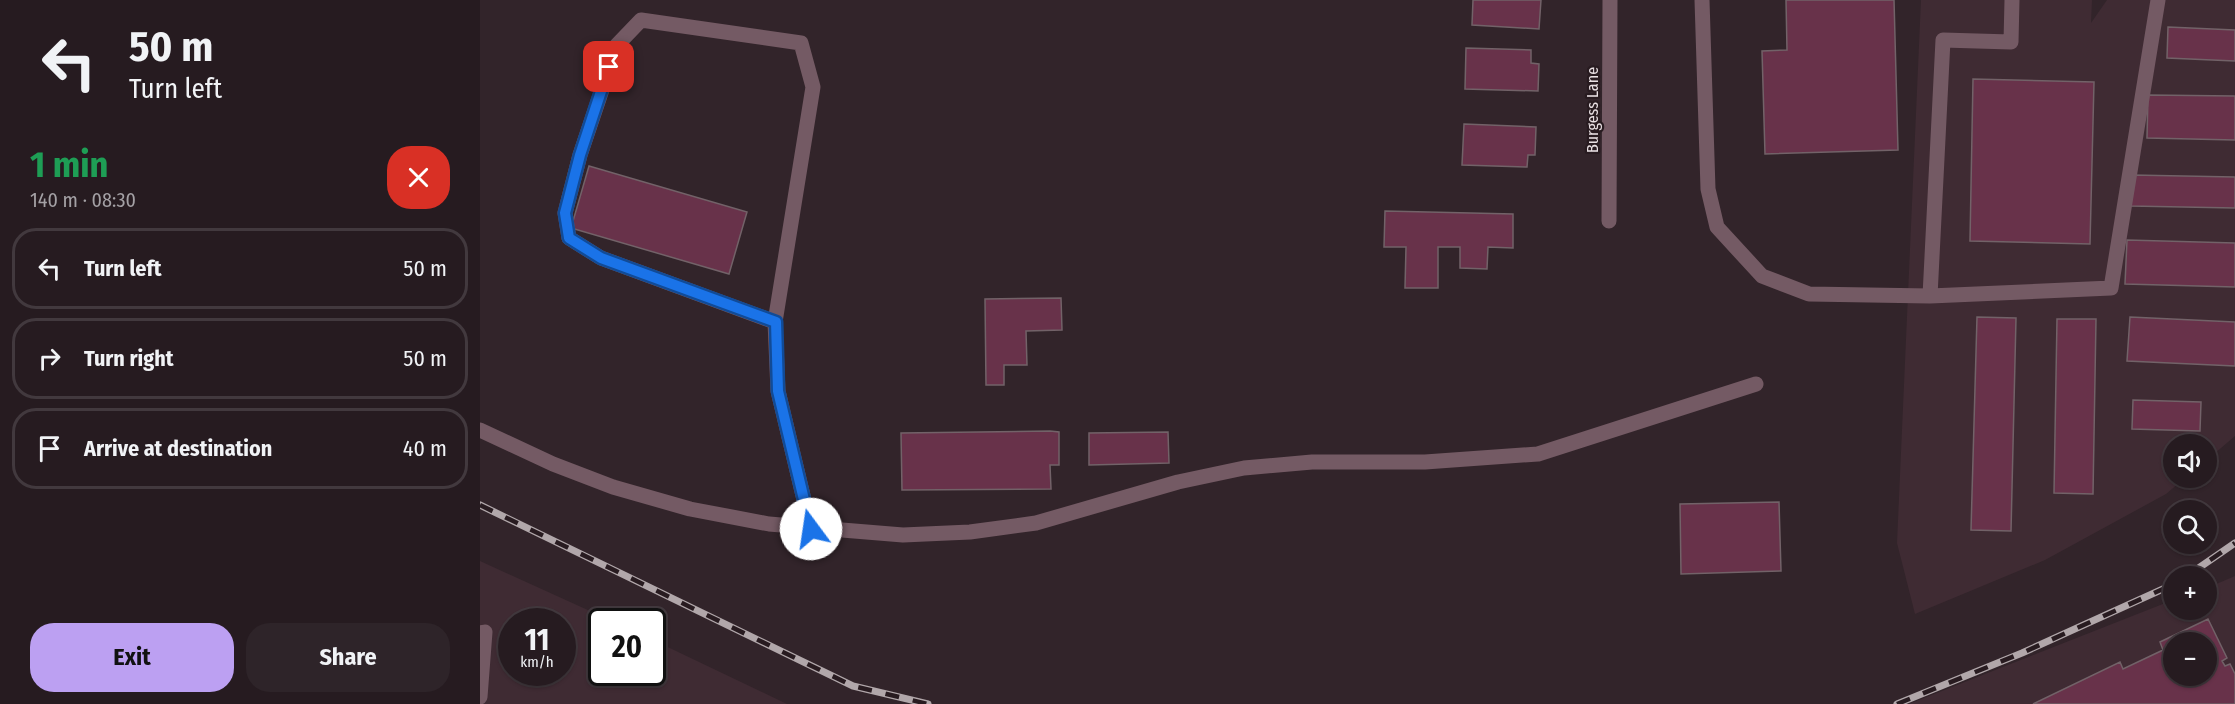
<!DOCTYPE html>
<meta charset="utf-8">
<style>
:root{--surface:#261b20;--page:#2e2429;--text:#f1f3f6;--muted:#a4a1a5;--line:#42393e;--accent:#bca0f2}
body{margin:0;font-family:"Fira Sans Condensed",sans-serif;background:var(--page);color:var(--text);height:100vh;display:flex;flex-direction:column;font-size:22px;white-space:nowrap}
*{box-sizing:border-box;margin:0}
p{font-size:20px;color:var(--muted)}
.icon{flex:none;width:33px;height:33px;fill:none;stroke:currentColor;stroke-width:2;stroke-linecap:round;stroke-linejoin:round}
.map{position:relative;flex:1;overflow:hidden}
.side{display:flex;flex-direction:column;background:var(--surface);width:480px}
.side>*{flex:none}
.banner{background:#261b20;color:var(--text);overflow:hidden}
.controls{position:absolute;left:1683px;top:434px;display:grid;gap:12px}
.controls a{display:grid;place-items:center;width:54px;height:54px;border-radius:50%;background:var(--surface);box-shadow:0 2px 4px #0004,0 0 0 2px var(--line);font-size:30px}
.speed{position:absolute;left:18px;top:608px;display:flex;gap:12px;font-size:30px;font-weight:700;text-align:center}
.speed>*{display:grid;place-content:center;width:78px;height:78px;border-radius:50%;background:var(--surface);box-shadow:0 2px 4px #0004,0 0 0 2px var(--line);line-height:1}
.speed small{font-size:15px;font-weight:400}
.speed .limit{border:3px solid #111;border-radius:9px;background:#fff;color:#111}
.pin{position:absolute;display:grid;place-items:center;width:51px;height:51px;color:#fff;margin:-26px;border-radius:12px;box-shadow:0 3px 9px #0006}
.me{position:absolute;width:66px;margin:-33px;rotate:346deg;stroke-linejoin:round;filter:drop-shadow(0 0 4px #0008)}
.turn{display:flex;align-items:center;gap:21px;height:126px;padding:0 30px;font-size:27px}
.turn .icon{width:78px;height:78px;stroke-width:2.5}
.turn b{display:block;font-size:42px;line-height:51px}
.round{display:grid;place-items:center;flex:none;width:63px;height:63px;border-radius:24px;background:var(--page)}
.overview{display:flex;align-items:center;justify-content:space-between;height:102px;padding:0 30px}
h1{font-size:36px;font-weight:700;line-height:45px;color:#1e9e55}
.cta{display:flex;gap:12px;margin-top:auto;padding:12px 30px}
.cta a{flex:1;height:69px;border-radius:24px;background:var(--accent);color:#111;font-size:24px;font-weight:700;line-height:69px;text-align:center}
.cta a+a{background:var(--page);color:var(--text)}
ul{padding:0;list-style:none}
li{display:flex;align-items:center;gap:18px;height:81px;margin:0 12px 9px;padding:0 18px;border:3px solid var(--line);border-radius:24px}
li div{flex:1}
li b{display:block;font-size:22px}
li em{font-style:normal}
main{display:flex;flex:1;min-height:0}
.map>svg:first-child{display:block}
</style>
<main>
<section class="side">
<div class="banner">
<div class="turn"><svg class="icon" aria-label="left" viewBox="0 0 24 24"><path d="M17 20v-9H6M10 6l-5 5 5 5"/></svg><div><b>50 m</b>Turn left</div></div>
</div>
<div class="overview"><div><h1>1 min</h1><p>140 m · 08:30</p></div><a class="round" style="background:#d93025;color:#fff"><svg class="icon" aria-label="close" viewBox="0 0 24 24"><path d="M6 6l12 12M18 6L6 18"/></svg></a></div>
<ul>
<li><svg class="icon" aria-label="left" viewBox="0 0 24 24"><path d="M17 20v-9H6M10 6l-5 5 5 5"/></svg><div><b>Turn left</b></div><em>50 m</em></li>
<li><svg class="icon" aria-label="right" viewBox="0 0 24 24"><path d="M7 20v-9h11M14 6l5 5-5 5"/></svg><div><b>Turn right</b></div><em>50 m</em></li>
<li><svg class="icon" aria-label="arrive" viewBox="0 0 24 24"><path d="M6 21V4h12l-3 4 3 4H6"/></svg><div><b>Arrive at destination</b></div><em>40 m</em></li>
</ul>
<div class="cta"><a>Exit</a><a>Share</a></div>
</section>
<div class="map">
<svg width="1755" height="704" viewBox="0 0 1755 704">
<rect width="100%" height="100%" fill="#32242a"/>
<path fill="#3f2b33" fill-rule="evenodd" d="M1441,0H1612L1611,23L1627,0H1755V436L1727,460L1726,444H1694V477H1706L1686,494L1565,560L1435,614L1417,543Z
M0,561L132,621H122V672H172L173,640L307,704H0ZM32,621H82V672H32Z
M1755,576V704H1429L1693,600L1694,609H1726L1727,588ZM1694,642H1726V675H1694Z"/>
<path fill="#68324a" stroke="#726268" stroke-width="1.5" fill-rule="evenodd" d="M993,0H1061L1059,29L992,25Z
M1306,0H1414L1418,150L1285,154L1282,51L1307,50Z
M1688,27L1755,30V61L1687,58Z
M986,48L1051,50V63L1059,64L1058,91L985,89Z
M1493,79L1614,82L1610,244L1490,241Z
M1668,95L1755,96V140L1667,138Z
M984,124L1056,127L1055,155H1048L1047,167L982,165Z
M109,166L267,212L249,274L91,228Z
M1652,175L1755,177V208L1651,206Z
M905,211L1033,214V248L1008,247L1007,269L980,268V247H958V288H925L926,247H904Z
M1647,240L1755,243V287L1645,284Z
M581,298L582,330L546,331L547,365H524V385H506L505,299Z
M1497,317L1536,318L1531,531L1491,530Z
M1650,317L1755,322V366L1647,361Z
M1577,319H1616L1613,494L1574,493Z
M1653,400L1721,402L1720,431L1652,429Z
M570,431L579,432V465H570L571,489L422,490L421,433Z
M688,432L689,463L609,465V433Z
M1299,502L1301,571L1201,574L1200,504Z
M1728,619L1747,658L1742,661L1745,666L1750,664L1755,674V704H1553L1640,662L1643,669L1683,650L1680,642ZM1694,642H1726V675H1694Z"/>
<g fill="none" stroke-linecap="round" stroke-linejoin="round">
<path stroke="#745a64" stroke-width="15" d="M1222,0L1228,189L1237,227L1282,276L1329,294L1450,296L1631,288L1678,0
M1129,221L1130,0
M1450,296L1463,40L1531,42L1532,0
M295,322L121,258L89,238L85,213L100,155L137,45L161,20L321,43L333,87L295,322L298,391L331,529
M0,430L73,464L133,487L210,509L289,524L423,535L490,532L556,523L698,482L764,468L832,462H945L1058,454L1276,384
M0,633L5,632L0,697"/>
<g stroke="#b1a7aa" stroke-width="7">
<path id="rail" d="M0,505L373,686L448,704
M1707,576L1755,543
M1417,704L1542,653L1694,584"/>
</g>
<use href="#rail" stroke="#281b20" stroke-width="4.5" stroke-dasharray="14" stroke-linecap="butt"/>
</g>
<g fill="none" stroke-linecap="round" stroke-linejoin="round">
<g stroke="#114b97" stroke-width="15">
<path id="route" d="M129,67L100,155L85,213L89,238L121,258L296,322L298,391L331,529"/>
</g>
<use href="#route" stroke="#1a73e8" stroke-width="10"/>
</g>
<g text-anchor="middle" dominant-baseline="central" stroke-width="4.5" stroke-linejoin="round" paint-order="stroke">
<g font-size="16" fill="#e9e0e3" stroke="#281b20">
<text transform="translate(1112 110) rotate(-90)">Burgess Lane</text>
</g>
</g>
</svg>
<div class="controls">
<a><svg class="icon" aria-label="sound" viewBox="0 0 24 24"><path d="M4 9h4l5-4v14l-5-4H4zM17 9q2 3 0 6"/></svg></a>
<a><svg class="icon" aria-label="search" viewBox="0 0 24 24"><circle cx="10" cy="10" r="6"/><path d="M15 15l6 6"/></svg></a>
<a>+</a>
<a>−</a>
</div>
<div class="speed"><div>11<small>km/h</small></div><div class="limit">20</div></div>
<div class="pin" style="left:129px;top:67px;background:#d93025"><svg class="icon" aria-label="arrive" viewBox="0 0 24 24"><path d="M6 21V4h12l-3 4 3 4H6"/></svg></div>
<svg class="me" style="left:331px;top:529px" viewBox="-20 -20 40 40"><circle r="19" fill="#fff"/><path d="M0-13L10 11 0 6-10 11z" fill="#1a73e8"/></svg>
</div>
</main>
